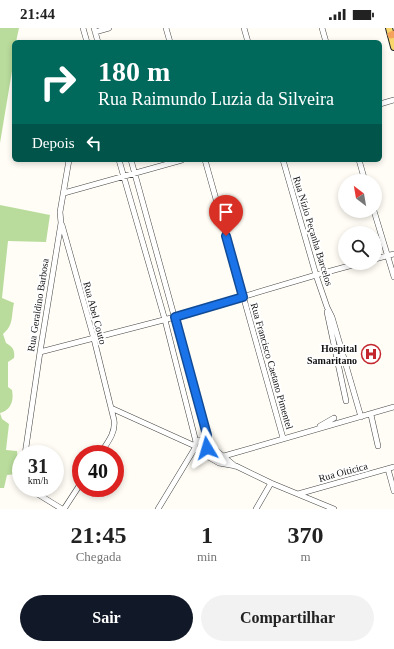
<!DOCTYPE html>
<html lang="pt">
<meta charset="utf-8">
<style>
:root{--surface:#fff;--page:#f2f2f2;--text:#222;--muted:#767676;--accent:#111827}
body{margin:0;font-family:"Times New Roman",serif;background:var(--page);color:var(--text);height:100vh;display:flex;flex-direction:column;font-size:15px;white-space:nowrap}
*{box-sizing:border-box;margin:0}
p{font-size:13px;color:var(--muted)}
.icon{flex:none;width:22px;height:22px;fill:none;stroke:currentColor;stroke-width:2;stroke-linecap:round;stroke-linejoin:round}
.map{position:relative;height:481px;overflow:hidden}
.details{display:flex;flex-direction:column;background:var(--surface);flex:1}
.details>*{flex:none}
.guide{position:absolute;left:12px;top:12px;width:370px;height:122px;border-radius:6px;box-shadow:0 2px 6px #0003;background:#00695c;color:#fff;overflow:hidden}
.needle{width:26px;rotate:329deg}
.fabs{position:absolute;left:338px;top:146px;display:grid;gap:8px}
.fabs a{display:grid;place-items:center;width:44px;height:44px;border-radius:50%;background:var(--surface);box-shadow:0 2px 6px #0003;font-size:20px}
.speed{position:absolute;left:12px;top:417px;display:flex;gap:8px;font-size:20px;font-weight:700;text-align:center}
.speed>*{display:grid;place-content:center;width:52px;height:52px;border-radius:50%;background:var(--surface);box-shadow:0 2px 6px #0003;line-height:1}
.speed small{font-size:10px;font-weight:400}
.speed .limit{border:6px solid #d22;background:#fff;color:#111}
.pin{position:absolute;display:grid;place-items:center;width:34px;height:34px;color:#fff;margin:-41px -17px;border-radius:50% 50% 50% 0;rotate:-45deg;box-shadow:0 0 4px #0007}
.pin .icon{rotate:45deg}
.me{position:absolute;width:44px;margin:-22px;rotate:353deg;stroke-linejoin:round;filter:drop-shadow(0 0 3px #0008)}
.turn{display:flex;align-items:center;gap:14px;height:84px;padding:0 20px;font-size:18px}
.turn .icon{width:52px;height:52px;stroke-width:2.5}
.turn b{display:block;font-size:28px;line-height:34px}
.then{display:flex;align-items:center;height:38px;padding:0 20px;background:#0003;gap:8px;font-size:15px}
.eta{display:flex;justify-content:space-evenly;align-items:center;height:68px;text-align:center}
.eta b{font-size:24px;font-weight:700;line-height:28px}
.primary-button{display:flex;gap:8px;margin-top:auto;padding:8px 20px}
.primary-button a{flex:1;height:46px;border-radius:24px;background:var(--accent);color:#fff;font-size:16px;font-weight:700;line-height:46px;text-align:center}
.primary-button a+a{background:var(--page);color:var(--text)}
.status{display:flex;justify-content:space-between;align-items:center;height:28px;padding:0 20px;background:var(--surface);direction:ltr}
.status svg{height:11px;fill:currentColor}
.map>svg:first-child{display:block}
</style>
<div class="status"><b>21:44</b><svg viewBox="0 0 49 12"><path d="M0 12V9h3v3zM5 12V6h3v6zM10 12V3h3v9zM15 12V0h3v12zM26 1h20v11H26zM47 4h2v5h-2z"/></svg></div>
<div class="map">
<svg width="394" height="481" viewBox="0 0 394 481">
<rect width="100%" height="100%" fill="#fffdf5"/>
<path fill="#b9dc9c" d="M0,0H19L16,14H14V31L0,115Z
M0,177L50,187L46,214L8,213L2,270L14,275C11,288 14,297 3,306L6,315C13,319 15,322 14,330L8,334V359L12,362C14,373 11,382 0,385L2,391L9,396L6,422L17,423L18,436L16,446L7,447L4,460H0Z"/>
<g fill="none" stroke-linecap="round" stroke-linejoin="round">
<g stroke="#444" stroke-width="6">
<path id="minor" d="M83,0L87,14
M94,0L98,14
M166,0L170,14
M244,0L248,14
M322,0L326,14
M95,4L109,0
M380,76L394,72
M119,132L165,292L196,414
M131,132L207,407V415
M205,132L283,410
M283,132L316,247L327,279L332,289L361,389
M359,132L365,153
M64,165L182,132
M374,183L394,249
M62,197L94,311L114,392C116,405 107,415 100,426
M375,231L394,226
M327,284L346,373
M40,324L175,289L316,247L360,235
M111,380L195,418
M371,387L378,418
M320,398L334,390
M195 418a6 6 0 1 1 12 0a6 6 0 1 1-12 0Z
M207,415L235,438
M200,424L219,435L236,438L271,455L334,481
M25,426L40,324L61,195L60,184L69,132
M224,428L394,379
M388,441L394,463
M28,460L62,481
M298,466L394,439
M64,481L81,455
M158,481L195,420
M256,481L271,455"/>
</g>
<g stroke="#222" stroke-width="8">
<path id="major" d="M389,0L394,19"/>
</g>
<g stroke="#222" stroke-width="8">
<path id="highway" d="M391,7L394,6"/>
</g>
<use href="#minor" stroke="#fff" stroke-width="5"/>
<use href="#major" stroke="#f9d66b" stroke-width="6"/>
<use href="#highway" stroke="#f5a25d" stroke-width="7"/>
</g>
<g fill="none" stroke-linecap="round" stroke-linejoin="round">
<g stroke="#114b97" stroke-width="10">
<path id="route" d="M207,420V407L175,289L243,269L226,208"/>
</g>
<use href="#route" stroke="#1a73e8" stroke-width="7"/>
</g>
<defs>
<g id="hospital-ring" transform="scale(1)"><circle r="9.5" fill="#fff" stroke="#c4262e" stroke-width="1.5"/><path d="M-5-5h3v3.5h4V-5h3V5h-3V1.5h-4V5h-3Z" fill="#c4262e"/></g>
</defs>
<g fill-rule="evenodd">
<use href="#hospital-ring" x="371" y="326"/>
</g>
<g text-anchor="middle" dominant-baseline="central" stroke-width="4" stroke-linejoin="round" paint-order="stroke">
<g font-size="10" fill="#111" stroke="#fff">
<text transform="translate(313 203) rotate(73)">Rua Nízio Peçanha Barcelos</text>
<text transform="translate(38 277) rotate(-81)">Rua Geraldino Barbosa</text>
<text transform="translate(95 285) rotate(75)">Rua Abel Couto</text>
<text transform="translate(272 338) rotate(74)">Rua Francisco Caetano Pimentel</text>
<text transform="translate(343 444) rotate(-15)">Rua Oiticica</text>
</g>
<g font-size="10" font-weight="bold" fill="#111" stroke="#fff" text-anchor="end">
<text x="357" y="320">Hospital<tspan x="357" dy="12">Samaritano</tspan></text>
</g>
</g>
</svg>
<div class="fabs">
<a><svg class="needle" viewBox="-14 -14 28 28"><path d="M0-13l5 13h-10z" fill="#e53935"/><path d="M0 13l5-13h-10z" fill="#767676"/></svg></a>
<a><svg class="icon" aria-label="search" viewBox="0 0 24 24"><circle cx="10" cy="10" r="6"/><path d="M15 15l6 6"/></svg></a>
</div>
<div class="speed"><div>31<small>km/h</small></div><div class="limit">40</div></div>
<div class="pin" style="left:226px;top:208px;background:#d93025"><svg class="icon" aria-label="arrive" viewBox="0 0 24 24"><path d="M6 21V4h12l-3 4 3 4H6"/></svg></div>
<svg class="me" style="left:207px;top:420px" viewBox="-20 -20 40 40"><path d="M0-17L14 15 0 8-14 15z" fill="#1a73e8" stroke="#fff" stroke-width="4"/></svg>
<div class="guide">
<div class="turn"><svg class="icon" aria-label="right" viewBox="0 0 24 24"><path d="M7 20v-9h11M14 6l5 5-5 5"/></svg><div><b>180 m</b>Rua Raimundo Luzia da Silveira</div></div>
<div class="then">Depois<svg class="icon" aria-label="left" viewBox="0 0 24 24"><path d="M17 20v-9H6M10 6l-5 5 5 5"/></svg></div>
</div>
</div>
<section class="details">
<div class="eta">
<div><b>21:45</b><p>Chegada</p></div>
<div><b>1</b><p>min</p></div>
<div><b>370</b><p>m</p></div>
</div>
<div class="primary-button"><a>Sair</a><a>Compartilhar</a></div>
</section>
